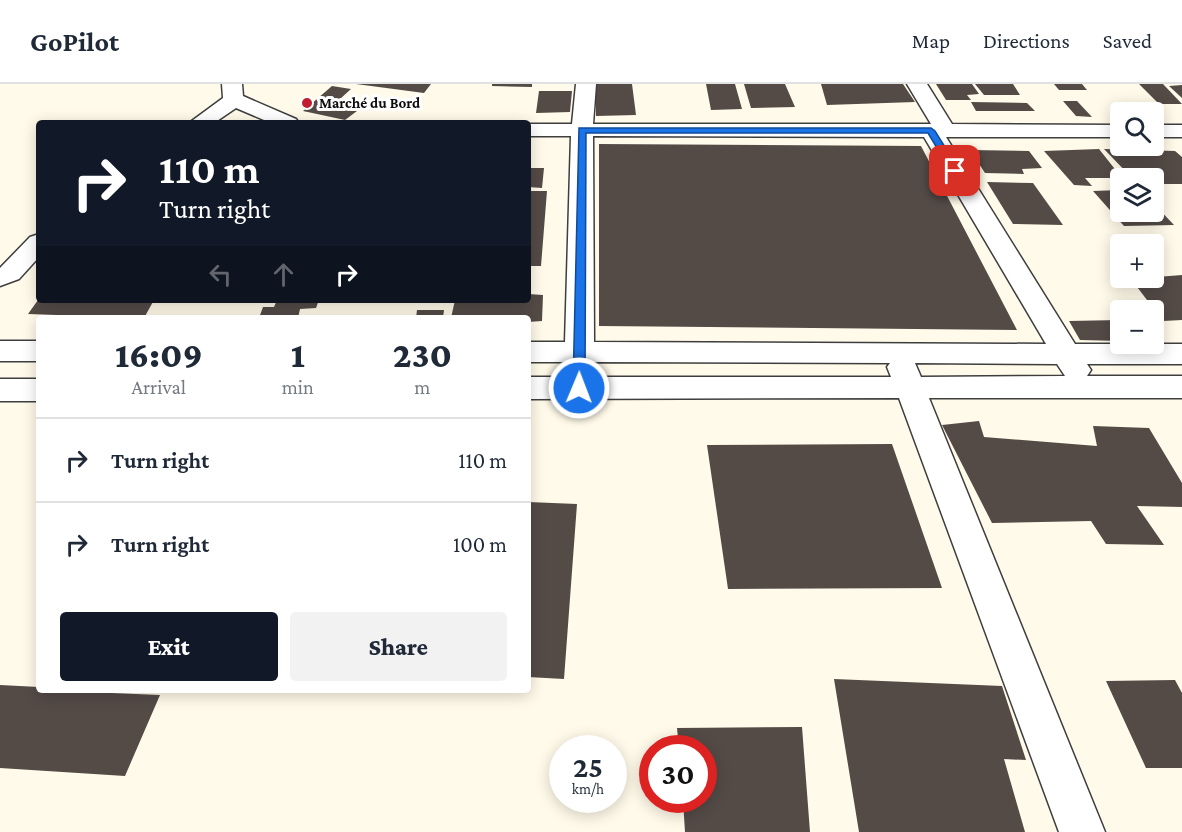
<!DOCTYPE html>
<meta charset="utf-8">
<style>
:root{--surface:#fff;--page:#f2f2f3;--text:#1f2937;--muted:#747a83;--line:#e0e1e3;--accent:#111827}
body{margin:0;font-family:"Crimson Pro",serif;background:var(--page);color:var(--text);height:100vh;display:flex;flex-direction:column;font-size:22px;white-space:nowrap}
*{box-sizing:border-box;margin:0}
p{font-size:20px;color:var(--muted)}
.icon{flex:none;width:33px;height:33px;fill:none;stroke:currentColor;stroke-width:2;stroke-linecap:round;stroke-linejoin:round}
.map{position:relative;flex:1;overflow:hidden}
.sheet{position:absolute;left:36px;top:231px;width:495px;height:378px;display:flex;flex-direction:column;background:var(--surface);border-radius:6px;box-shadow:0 3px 15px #0003}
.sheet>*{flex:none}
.banner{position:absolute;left:36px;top:36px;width:495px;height:183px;border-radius:6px;box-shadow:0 3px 15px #0003;background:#111827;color:#fff;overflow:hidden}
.buttons{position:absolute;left:1110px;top:18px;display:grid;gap:12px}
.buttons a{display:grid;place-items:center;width:54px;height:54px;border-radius:6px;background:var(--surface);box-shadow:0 3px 15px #0003;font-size:30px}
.speed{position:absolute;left:549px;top:651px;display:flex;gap:12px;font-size:30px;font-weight:700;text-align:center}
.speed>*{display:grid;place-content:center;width:78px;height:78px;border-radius:50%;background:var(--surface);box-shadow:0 3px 15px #0003;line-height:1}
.speed small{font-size:15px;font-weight:400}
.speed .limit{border:9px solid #d22;background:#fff;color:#111}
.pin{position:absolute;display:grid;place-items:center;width:51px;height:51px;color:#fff;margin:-26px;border-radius:12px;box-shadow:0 3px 9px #0006}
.me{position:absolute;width:66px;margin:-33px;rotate:1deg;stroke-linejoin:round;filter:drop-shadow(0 0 4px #0008)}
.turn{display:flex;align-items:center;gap:21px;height:126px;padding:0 24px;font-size:27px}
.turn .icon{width:78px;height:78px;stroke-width:2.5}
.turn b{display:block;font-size:42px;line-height:51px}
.lanes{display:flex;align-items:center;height:57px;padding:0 24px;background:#0003;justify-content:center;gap:30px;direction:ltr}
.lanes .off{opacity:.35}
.eta{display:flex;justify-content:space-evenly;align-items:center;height:102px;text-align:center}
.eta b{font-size:36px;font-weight:800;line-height:42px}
.primary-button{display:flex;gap:12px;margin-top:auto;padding:12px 24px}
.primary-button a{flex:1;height:69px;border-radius:6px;background:var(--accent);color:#fff;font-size:24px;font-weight:800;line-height:69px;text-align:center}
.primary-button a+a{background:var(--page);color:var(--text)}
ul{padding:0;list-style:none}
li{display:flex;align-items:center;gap:18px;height:84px;padding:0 24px;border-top:2px solid var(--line)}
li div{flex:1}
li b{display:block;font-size:22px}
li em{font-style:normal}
header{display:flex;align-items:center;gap:36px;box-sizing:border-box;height:84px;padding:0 30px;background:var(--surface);border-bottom:2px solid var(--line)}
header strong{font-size:28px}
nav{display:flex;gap:33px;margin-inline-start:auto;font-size:21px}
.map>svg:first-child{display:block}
</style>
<header>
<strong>GoPilot</strong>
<nav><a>Map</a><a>Directions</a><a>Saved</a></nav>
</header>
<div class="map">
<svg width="1182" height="748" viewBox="0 0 1182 748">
<rect width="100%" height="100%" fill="#fffae9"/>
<path fill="#544b47" d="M356,0H431L424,9Z
M492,0H532V3L492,2Z
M596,0H632L636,31L596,32Z
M706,0H735L742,25L711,26Z
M744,0H785L795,23L751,24Z
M821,0H903L915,18L827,21Z
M936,0H972L979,10L967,11L971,16H946Z
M975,0H1013L1020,11H984Z
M1054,0H1082L1087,6H1059Z
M1139,0H1163L1182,20H1159Z
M1182,1V14L1169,2Z
M332,2L351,5L340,15L365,21L345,36L303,27Z
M539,7H572L570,28L536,29Z
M1063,17H1077L1092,33L1076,32Z
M971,18L1027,19L1035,27H976Z
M1125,18L1149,19L1158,32H1154V28H1131Z
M599,60L921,62L1017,246L599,242Z
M1099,65L1122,94H1085L1092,102L1074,101L1044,67Z
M1104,65L1175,67L1182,73V100H1163L1160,95L1132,94Z
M970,66L1029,67L1042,84L1022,85L1024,90L985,89Z
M530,84H544L542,104L528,103Z
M987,98L1033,99L1063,141L1013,140Z
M1120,106V128H1154V120L1174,141L1124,142L1093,107Z
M528,107H547L541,182H528Z
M1182,191V236L1163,237L1131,195Z
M528,210L543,211L542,237L528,238V234H451L455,216H528Z
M38,216H154L144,234L28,230Z
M277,216H319L316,224L300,225L298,234H259L263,223H274Z
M417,226H444L443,234H416Z
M1120,236V257L1080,256L1069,237Z
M979,337L984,353L1097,362L1093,342L1149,344L1182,399V423L1137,422L1164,461L1106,460L1091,437L992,439L942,341Z
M892,360L942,504L728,505L707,361Z
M528,418L577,420L564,595L528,593Z
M834,595L1002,602L1026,676L1004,675L1025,748H859Z
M1175,596L1182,609V684H1146L1106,597Z
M0,601L39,603V606L160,611L125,692L0,684Z
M802,643L810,748H685L683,716H704V664H679L677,644Z"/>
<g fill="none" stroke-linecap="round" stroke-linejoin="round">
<g stroke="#3e3e3e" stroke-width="3">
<path id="minor" d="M222,0H242L243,12L296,35L299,39H271L236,24L214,39H189L223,14Z
M576,0H596L593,40H931L907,0H927L952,40L1120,41V53H946L1075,260H1182V280H1087L1091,286L1087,292H1182V314H929L1105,748H1059L899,314L528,315V293H567L564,289V278H528V258H565L571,52H528V40H572ZM593,52L924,53L1046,260L594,258ZM594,278L890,279L887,283L891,293H592ZM915,279L1057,280L1065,292L921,293Z
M1154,41H1182V53H1154Z
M39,150V173L19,195L0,202V184L30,153Z
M0,257H39V277H0Z
M0,295H39V317H0Z"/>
</g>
<use href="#minor" fill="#fff" fill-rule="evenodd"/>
</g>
<path fill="#1a73e8" stroke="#114b97" stroke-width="1.5" d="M579,44H931L935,47L960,87L952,89L928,49H586L585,304L579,308L573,304Z"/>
<circle fill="#c01e2e" stroke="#fff" stroke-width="2" cx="307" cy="19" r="6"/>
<g text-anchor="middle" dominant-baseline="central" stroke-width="6" stroke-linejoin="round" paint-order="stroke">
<g font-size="15" font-weight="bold" fill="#0b0b0b" stroke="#fff" text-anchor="start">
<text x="319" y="19">Marché du Bord</text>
</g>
</g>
</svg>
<div class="buttons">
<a><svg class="icon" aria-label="search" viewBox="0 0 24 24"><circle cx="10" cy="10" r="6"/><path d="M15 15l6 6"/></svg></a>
<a><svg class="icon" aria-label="layers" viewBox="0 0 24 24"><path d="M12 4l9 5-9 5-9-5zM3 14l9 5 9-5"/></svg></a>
<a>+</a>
<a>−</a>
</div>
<div class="speed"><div>25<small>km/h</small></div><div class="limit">30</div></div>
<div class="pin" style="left:955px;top:87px;background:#d93025"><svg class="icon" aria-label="arrive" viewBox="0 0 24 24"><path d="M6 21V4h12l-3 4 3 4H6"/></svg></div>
<svg class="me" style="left:579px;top:304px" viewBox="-20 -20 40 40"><circle r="17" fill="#1a73e8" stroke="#fff" stroke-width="3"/><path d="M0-11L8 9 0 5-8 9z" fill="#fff"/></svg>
<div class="banner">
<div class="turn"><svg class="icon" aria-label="right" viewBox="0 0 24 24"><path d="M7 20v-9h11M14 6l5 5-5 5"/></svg><div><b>110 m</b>Turn right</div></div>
<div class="lanes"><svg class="icon off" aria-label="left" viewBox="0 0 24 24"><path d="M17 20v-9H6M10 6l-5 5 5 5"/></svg><svg class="icon off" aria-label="ahead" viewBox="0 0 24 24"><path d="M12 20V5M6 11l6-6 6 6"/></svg><svg class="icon" aria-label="right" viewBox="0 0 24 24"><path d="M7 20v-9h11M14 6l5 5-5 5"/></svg></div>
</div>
<section class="sheet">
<div class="eta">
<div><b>16:09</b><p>Arrival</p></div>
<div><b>1</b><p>min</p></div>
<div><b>230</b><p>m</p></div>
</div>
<ul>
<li><svg class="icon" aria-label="right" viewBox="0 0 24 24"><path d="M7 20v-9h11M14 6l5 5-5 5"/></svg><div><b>Turn right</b></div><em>110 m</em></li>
<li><svg class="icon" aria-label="right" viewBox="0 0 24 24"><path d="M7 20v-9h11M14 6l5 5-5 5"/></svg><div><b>Turn right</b></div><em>100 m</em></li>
</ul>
<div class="primary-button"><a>Exit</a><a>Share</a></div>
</section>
</div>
